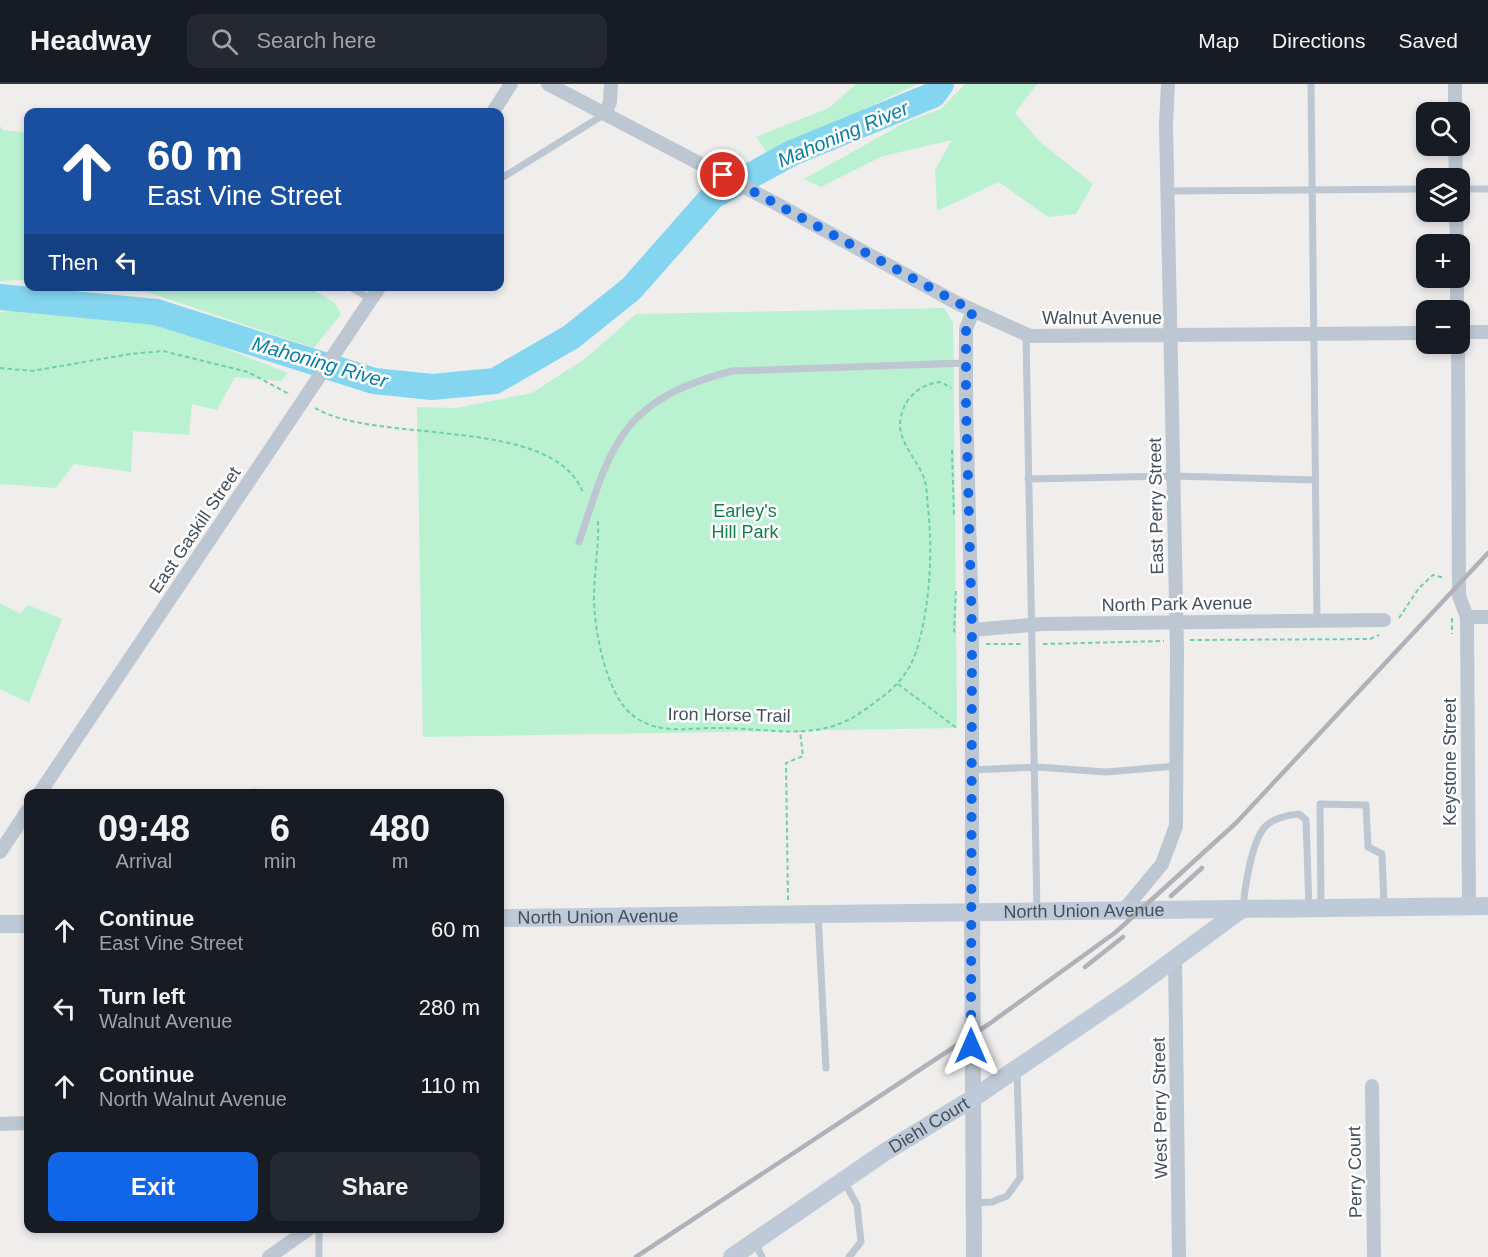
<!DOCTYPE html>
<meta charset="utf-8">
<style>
:root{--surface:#171b24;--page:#242831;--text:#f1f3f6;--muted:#9ea1a6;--line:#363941;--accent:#1166e7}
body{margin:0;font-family:Arial,sans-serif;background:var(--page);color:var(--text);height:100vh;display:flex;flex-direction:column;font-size:22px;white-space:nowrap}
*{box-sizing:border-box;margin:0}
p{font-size:20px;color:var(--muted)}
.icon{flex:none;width:33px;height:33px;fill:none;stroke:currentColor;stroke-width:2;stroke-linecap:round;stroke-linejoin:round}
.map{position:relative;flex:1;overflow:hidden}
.details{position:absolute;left:24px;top:705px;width:480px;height:444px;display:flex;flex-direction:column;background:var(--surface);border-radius:12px;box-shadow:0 3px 9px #0003}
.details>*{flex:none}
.guide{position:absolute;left:24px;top:24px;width:480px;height:183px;border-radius:12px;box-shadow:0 3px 9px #0003;background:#1a4fa0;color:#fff;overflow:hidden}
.tools{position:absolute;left:1416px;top:18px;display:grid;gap:12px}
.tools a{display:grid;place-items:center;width:54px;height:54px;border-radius:12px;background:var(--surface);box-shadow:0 3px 9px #0003;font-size:30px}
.pin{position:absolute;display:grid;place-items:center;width:51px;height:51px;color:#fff;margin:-26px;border:3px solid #fff;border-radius:50%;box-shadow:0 2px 6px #0007}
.me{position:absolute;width:66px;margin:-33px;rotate:0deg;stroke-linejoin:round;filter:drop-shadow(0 0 4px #0008)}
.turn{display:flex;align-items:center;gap:21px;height:126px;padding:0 24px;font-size:27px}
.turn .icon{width:78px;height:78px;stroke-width:2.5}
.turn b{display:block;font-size:42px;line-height:51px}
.then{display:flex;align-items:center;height:57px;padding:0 24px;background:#0003;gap:12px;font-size:22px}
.eta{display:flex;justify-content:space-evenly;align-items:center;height:102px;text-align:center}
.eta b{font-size:36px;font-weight:800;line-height:42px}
.cta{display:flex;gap:12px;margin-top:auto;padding:12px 24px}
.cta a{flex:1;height:69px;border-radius:12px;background:var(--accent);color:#fff;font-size:24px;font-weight:800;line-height:69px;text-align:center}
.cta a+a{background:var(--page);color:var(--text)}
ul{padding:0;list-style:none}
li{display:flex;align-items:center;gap:18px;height:78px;padding:0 24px}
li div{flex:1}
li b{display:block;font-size:22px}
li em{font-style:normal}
header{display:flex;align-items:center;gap:36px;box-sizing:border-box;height:84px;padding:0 30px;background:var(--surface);border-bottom:2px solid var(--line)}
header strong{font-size:28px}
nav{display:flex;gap:33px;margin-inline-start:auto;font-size:21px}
.search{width:420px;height:54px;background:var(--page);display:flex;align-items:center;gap:15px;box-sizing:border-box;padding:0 21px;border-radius:12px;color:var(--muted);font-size:22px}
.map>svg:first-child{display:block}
</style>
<header>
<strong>Headway</strong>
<div class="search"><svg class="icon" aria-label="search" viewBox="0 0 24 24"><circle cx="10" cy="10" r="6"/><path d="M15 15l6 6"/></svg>Search here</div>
<nav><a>Map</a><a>Directions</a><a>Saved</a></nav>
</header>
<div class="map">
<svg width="1488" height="1173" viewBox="0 0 1488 1173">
<rect width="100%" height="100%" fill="#f0eded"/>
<path fill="#b9f1d1" d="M856,0H917L867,24L834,44L768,70L756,53L829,24Z
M965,0H1037L1015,29L1040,58L1093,100L1076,130L1048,133L999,98L937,127L935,86L952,56L883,72L821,103L804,95L906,38L941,25Z
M0,42L3,46L28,49V196L0,197Z
M102,203H308L335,219L341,230L314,264L150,209Z
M30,224L132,233L184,248L288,289L281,297L235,293L217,326L192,320L189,351L133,347L131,388L74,380L56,404L0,400V228Z
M944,224L953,238L957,644L423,653L417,323L456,324L532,309L586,274L636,230Z
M0,519L20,530L28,521L62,535L29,619L0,605Z"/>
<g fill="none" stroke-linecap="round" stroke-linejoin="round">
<path stroke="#84d5f0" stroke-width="26" d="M0,213L156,228L374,297L432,303L495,297L571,253L631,205L713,112L792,69L933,11L941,0"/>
<path stroke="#70d0a4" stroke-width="2" stroke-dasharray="4.5 3" stroke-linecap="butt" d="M0,284L32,287L130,270L163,267L248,288L289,310
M315,324C377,361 555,331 583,409
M952,366L954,432
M598,437C599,463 594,488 594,514C594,545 606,608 630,629C657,653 690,643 721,644C758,644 803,654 839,640C853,635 866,625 878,616C895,604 909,589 916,568C930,524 933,469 928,424C927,415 927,405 925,397C919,377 899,360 900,339C902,316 918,300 941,298L951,304
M956,507L954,547L958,550
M1399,534L1419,504L1433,491L1445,494
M1452,534V550
M1190,556L1370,555L1379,551
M986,560H1023
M1043,560L1164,557
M898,600L958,645
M788,816L786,679L803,672L800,647"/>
<path stroke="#bdc7d1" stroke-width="7" d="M1311,0L1317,536
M500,95L605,30
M1460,105H1488
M1167,107L1426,105
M348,202L371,215
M1026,251L1037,827
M1028,395L1173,392L1315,396
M579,458C612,357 622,316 732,287L966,279
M972,686L1037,683L1106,688L1176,682
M255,708V710
M1243,824C1245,803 1251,760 1264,744C1271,735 1287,731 1299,730L1306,736L1309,824
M1321,824L1320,720L1366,721L1368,763L1382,770L1384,821
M818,830L826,984
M845,1099L857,1121L861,1158L849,1173
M974,1119L992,1118L1007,1112L1020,1094L1017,987
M755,1159L762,1173
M319,1173V1144"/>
<path stroke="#bdc7d1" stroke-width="14" d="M548,0L775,119L957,219L1030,252L1426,249
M1455,0V28
M493,28L511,0
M605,30L610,18L611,0
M1455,62L1456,94
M1456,128L1457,160
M1457,194V226
M1460,248H1488
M1458,260L1459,512L1467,533L1469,822
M1467,533H1488
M972,546L1042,540L1384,536
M39,710L380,202
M0,768L28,726
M1123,827L1162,780L1176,742L1177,565L1166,40L1168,0
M972,828V546L966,320V245L973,227
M1175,874L1179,1173
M1372,1002L1374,1173
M0,1040L28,1039
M269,1173L310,1144"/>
<path stroke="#bdc7d1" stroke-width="16" d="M972,828L974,1173"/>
<g stroke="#bfcad8" stroke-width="18">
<path id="s1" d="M500,834L1488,822"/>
<path d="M0,840H28"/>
<path id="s2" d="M732,1173L885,1068L972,1015L1128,909L1242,825"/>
</g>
<path stroke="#afb2b8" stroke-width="4.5" d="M1171,812L1202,784
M1085,883L1123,853
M636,1173L989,940L1116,848L1236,739L1488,469"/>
</g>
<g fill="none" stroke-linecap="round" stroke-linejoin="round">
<path stroke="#1166e7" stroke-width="10" stroke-dasharray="0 18" d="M723,91L973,227L966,245V320L972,546L971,962"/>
</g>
<g text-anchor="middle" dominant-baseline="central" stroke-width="5" stroke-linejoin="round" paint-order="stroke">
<g font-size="18" fill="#45505c" stroke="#fff">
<text x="1102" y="234">Walnut Avenue</text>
<text transform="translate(1156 422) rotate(-91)">East Perry Street</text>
<text transform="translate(195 446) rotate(-56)">East Gaskill Street</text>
<text transform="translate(1177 520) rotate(-1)">North Park Avenue</text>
<text transform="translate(729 631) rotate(1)">Iron Horse Trail</text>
<text transform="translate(1450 678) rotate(-90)">Keystone Street</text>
<text stroke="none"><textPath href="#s1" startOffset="584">North Union Avenue</textPath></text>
<text stroke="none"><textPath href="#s1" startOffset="98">North Union Avenue</textPath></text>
<text transform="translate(1160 1024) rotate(-91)">West Perry Street</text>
<text stroke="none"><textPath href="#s2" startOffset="237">Diehl Court</textPath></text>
<text transform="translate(1355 1088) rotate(-91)">Perry Court</text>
</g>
<g font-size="18" fill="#12804e" stroke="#fff">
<text x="745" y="427">Earley's<tspan x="745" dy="21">Hill Park</tspan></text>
</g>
<g font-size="20" font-style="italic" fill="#077ea6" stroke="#fff">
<text transform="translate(843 50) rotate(-23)">Mahoning River</text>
<text transform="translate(320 278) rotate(16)">Mahoning River</text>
</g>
</g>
</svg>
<div class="tools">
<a><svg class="icon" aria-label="search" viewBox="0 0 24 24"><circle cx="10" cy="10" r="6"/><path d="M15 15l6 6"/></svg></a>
<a><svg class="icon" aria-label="layers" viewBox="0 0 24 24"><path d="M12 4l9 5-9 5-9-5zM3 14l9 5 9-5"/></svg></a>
<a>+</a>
<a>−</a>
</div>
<div class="pin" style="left:723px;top:91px;background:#d93025"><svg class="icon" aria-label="arrive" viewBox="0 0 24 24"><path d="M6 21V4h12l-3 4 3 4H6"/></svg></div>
<svg class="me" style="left:971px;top:962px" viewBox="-20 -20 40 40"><path d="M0-17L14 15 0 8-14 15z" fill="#1166e7" stroke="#fff" stroke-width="4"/></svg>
<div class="guide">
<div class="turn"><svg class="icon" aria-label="ahead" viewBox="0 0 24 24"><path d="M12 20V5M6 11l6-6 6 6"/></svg><div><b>60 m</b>East Vine Street</div></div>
<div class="then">Then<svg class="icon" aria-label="left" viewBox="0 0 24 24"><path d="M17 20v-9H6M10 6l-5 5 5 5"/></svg></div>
</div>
<section class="details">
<div class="eta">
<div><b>09:48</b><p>Arrival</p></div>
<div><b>6</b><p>min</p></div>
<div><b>480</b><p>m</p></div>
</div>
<ul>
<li><svg class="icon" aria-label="ahead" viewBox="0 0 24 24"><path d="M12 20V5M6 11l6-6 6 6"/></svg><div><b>Continue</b><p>East Vine Street</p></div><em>60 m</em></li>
<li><svg class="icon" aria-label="left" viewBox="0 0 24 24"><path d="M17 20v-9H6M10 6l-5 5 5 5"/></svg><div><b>Turn left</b><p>Walnut Avenue</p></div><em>280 m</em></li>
<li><svg class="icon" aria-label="ahead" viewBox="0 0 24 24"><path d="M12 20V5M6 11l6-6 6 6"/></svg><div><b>Continue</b><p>North Walnut Avenue</p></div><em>110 m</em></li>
</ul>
<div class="cta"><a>Exit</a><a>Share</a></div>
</section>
</div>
